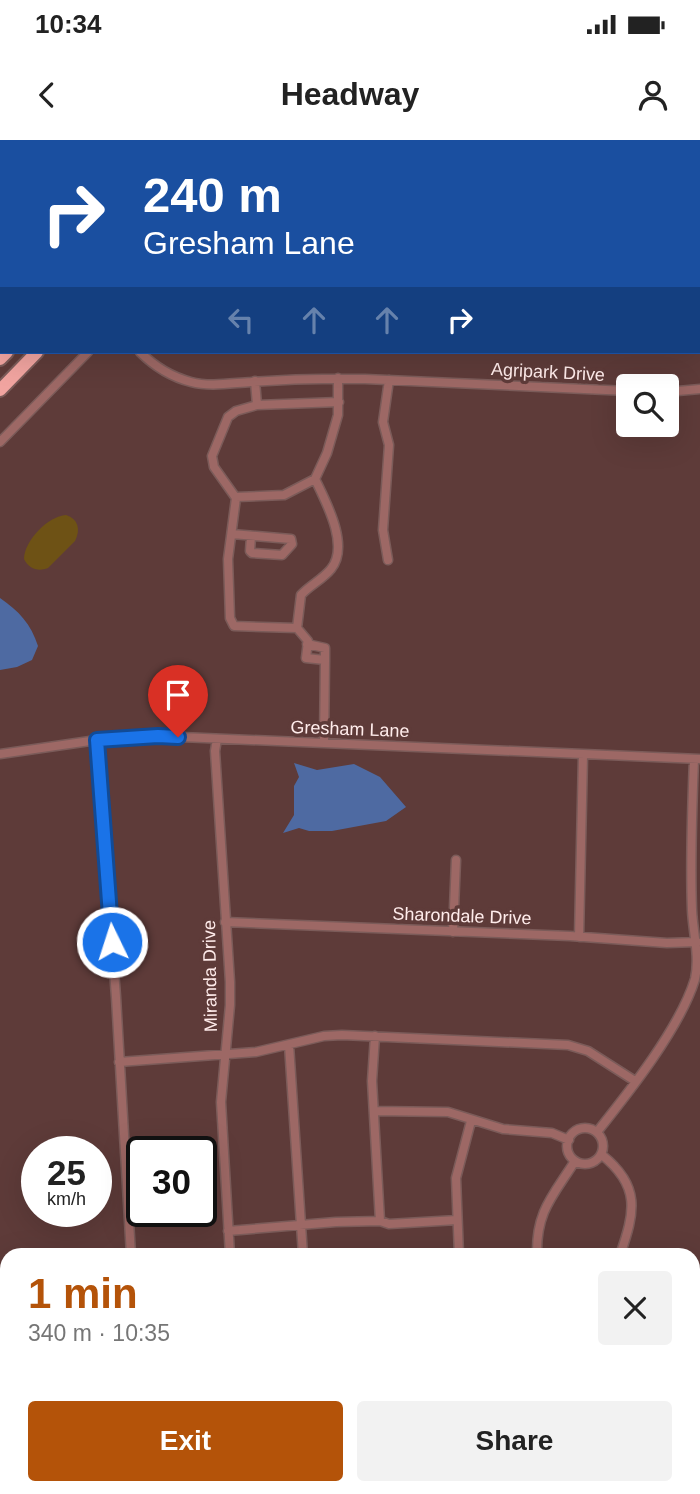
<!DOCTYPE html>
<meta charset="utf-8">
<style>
:root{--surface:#fff;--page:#f2f2f2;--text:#222;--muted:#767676;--accent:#b45309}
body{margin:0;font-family:Helvetica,sans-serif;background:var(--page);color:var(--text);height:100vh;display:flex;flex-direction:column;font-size:26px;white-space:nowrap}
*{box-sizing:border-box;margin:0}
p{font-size:23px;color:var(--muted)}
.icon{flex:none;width:38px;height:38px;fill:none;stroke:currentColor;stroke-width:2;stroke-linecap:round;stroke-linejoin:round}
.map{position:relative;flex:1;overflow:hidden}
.panel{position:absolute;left:0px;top:1108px;width:700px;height:247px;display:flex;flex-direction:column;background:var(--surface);border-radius:21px 21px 0 0;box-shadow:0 7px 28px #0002}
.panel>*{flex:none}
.hud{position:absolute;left:0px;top:0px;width:700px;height:214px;box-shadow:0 7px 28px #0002;background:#1a4fa0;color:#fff;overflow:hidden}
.controls{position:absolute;left:616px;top:234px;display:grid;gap:14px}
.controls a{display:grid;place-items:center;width:63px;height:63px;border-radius:7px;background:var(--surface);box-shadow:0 7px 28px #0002;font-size:35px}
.speed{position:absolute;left:21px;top:996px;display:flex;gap:14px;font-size:35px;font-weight:700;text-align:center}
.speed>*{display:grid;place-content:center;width:91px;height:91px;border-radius:50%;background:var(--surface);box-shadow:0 7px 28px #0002;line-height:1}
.speed small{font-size:18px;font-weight:400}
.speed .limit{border:4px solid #111;border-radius:10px;background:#fff;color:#111}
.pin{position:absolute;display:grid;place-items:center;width:60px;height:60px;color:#fff;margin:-72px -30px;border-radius:50% 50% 50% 0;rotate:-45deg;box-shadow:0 0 7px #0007}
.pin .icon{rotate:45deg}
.me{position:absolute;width:77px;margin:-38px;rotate:356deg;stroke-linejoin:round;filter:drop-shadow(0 0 5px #0008)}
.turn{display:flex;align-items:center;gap:24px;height:147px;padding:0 28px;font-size:32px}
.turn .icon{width:91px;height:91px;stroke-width:2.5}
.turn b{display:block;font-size:49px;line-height:60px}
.lanes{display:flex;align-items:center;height:66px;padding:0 28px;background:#0003;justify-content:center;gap:35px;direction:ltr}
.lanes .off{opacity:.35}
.round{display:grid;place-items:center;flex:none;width:74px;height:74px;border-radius:7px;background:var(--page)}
.head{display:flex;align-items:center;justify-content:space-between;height:119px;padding:0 28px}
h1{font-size:42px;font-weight:700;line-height:52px;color:var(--accent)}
.button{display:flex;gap:14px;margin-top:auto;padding:14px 28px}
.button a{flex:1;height:80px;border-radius:7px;background:var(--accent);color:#fff;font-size:28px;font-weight:700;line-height:80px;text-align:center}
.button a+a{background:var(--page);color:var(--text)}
.status{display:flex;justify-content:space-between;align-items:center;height:49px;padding:0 35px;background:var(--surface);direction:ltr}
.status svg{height:19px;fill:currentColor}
header{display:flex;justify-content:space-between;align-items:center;height:91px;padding:0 28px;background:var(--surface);font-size:32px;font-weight:700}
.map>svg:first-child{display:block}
</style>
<div class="status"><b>10:34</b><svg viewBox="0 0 49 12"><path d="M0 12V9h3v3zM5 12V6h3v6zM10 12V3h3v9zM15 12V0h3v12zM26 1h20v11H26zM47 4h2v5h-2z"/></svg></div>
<header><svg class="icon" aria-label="back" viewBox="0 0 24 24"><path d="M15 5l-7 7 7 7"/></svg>Headway<svg class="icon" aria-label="person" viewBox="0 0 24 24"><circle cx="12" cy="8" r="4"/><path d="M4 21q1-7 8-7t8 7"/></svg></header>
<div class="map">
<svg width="700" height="1354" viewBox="0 0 700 1354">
<rect width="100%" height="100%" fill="#5e3b39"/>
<path fill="#6e4543" d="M597,0H700V108L698,2Z"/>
<path fill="#6e5215" d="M66,375C78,379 81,389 75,401L48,428C38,432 29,429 24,419C24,401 48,376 66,375Z"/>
<path fill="#4e6aa2" d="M0,458C19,471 31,484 38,506L32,520L17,527L0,530Z
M294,623L317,630L354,624L380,637L406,667L386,681L332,691H309L299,688L283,693L294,675V646L299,637Z"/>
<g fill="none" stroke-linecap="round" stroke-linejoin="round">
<g stroke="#7b5b59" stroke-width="11">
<path id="minor" d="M141,2L143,0
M290,2L292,0
M0,10H2
M140,212C154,226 172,237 191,242C210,247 232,243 251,242C289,239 327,238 365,239L628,251
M255,241L257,265L236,271L228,277L212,316L214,327L236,358L228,419L230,478L234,486L297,488L308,501L306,518L325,520L324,603
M667,252L700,249
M257,265L339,262
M0,302L88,212
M236,357L284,355L315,339
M232,394L291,399L292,404L282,415L252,413L250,411L251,396
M388,420L383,390L389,305L383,282L389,240
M297,488L301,455C310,445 322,440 331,429C350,406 326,362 315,339L327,313L338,275V238
M307,504L325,508V520
M217,599L215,611L230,842V865L221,962L230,1115
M97,600L116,857L131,1115
M0,614L97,600L158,596L700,619
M225,782L570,796L667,803L697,802
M453,792L456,720
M579,797L583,615
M375,896L372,941L380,1081
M289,905L303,1115
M119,922L256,912L324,896L342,895L568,905L588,911L635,941
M374,971L448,972L503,989L552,993L569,1000
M567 1006a18 18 0 1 1 36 0a18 18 0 1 1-36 0Z
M597,992C629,952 680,888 695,839C700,816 693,793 692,770C690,719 692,669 694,619
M602,1015C641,1046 635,1072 620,1115
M228,1091L336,1082L380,1081L389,1084L457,1080
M459,1115L456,1038L471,981
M537,1115C536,1071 553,1056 575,1021
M693,1170H700
M0,1211H7
M693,1250H700
M42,1348L43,1354
M151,1348V1354
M250,1348L251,1354
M410,1348L411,1354
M477,1348L478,1354
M545,1348V1354
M612,1348V1354
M679,1348V1354
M340,1354L341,1348
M688,1354H700"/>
</g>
<g stroke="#7b5b59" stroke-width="16">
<path id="highway" d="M211,2L213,0
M240,2L242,0
M0,219L7,212
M0,250L37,212"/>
</g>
<use href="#minor" stroke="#9d6865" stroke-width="8"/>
<use href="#highway" stroke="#f1a4a0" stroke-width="12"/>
</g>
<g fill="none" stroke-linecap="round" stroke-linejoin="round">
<g stroke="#114b97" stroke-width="18">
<path id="route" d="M112,802L97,600L158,596L178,597"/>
</g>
<use href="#route" stroke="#1a73e8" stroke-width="12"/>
</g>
<g text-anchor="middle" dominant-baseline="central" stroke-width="7" stroke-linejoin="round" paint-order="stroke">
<g font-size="18" fill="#ffeceb" stroke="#5e3b39">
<text transform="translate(548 232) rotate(3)">Agripark Drive</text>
<text transform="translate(350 589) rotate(2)">Gresham Lane</text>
<text transform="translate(462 776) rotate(2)">Sharondale Drive</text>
<text transform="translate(210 836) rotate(-91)">Miranda Drive</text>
</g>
</g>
</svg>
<div class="controls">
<a><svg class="icon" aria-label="search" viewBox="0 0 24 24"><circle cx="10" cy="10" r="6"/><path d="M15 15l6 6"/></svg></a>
</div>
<div class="speed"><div>25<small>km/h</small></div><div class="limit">30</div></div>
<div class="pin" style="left:178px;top:597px;background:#d93025"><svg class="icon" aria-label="arrive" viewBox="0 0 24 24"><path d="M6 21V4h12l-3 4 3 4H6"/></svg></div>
<svg class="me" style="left:112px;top:802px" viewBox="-20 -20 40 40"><circle r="17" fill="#1a73e8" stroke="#fff" stroke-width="3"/><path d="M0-11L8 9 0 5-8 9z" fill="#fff"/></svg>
<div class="hud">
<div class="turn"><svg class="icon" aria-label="right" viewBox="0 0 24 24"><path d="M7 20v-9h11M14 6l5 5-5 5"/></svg><div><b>240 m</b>Gresham Lane</div></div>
<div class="lanes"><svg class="icon off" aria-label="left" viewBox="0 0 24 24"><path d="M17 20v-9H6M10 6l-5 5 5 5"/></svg><svg class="icon off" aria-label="ahead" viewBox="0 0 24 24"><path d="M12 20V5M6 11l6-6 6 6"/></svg><svg class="icon off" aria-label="ahead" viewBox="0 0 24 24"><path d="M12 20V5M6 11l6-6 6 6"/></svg><svg class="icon" aria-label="right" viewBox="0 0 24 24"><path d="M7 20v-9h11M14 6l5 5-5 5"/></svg></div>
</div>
<section class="panel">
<div class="head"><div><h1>1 min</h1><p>340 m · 10:35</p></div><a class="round"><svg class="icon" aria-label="close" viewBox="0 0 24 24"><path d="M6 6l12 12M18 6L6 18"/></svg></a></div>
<div class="button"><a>Exit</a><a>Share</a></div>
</section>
</div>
